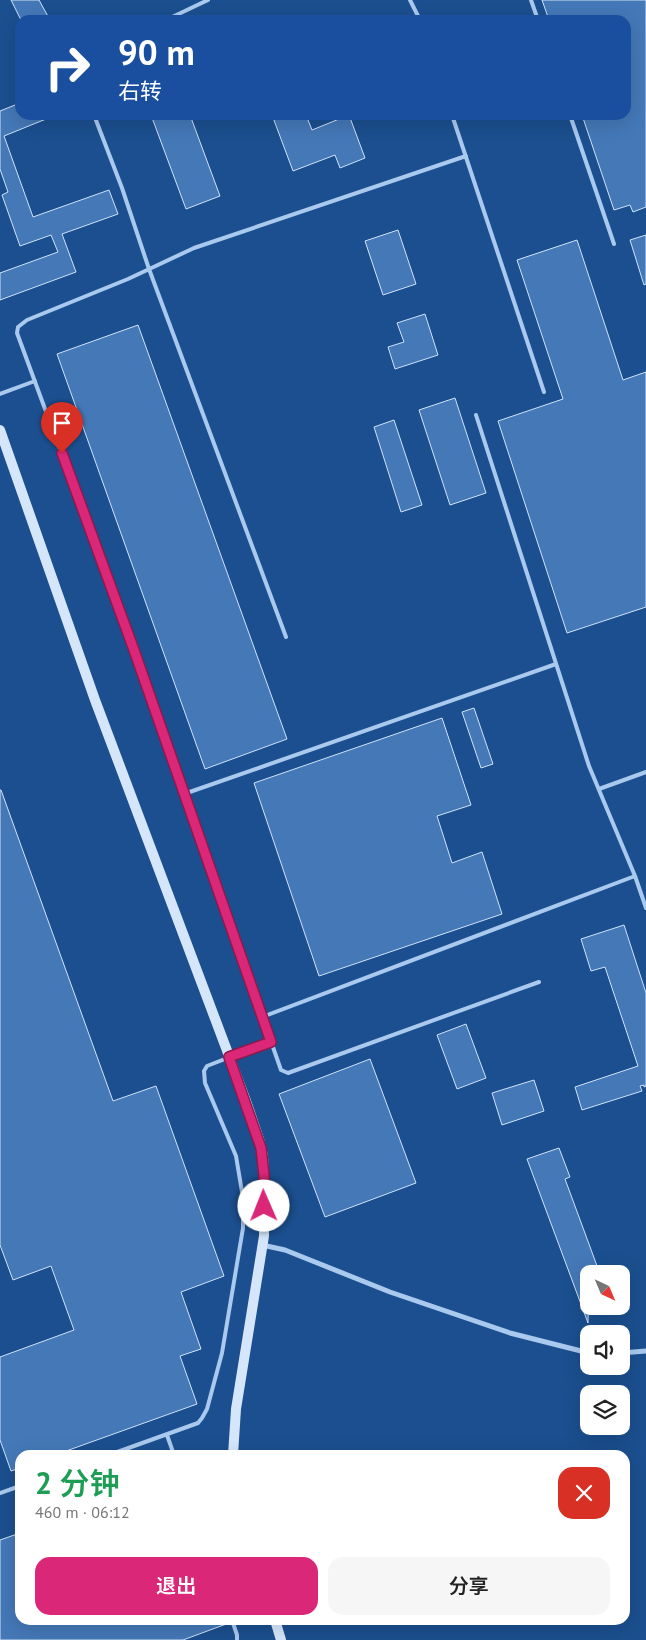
<!DOCTYPE html>
<html lang="zh">
<meta charset="utf-8">
<style>
:root{--surface:#fff;--page:#f6f6f6;--text:#222;--muted:#767676;--accent:#db2777}
body{margin:0;font-family:"PT Sans","Noto Sans SC",sans-serif;background:var(--page);color:var(--text);height:100vh;display:flex;flex-direction:column;font-size:19px;white-space:nowrap}
*{box-sizing:border-box;margin:0}
p{font-size:16px;color:var(--muted)}
.icon{flex:none;width:28px;height:28px;fill:none;stroke:currentColor;stroke-width:2;stroke-linecap:round;stroke-linejoin:round}
.map{position:relative;flex:1;overflow:hidden}
.side{position:absolute;left:15px;top:1450px;width:615px;height:175px;display:flex;flex-direction:column;background:var(--surface);border-radius:15px;box-shadow:0 5px 20px #0002}
.side>*{flex:none}
.banner{position:absolute;left:15px;top:15px;width:616px;height:105px;border-radius:15px;box-shadow:0 5px 20px #0002;background:#1a4fa0;color:#fff;overflow:hidden}
.needle{width:32px;rotate:136deg}
.buttons{position:absolute;left:580px;top:1265px;display:grid;gap:10px}
.buttons a{display:grid;place-items:center;width:50px;height:50px;border-radius:10px;background:var(--surface);box-shadow:0 5px 20px #0002;font-size:25px}
.pin{position:absolute;display:grid;place-items:center;width:42px;height:42px;color:#fff;margin:-51px -21px;border-radius:50% 50% 50% 0;rotate:-45deg;box-shadow:0 0 5px #0007}
.pin .icon{rotate:45deg}
.me{position:absolute;width:55px;margin:-28px;rotate:359deg;stroke-linejoin:round;filter:drop-shadow(0 0 4px #0008)}
.turn{display:flex;align-items:center;gap:18px;height:105px;padding:0 20px;font-size:22px}
.turn .icon{width:65px;height:65px;stroke-width:2.5}
.turn b{display:block;font-size:35px;line-height:42px}
.round{display:grid;place-items:center;flex:none;width:52px;height:52px;border-radius:15px;background:var(--page)}
.head{display:flex;align-items:center;justify-content:space-between;height:85px;padding:0 20px}
h1{font-size:30px;font-weight:600;line-height:38px;color:#1e9e55}
.cta{display:flex;gap:10px;margin-top:auto;padding:10px 20px}
.cta a{flex:1;height:58px;border-radius:15px;background:var(--accent);color:#fff;font-size:20px;font-weight:600;line-height:58px;text-align:center}
.cta a+a{background:var(--page);color:var(--text)}
.map>svg:first-child{display:block}
</style>
<div class="map">
<svg width="646" height="1640" viewBox="0 0 646 1640">
<rect width="100%" height="100%" fill="#1b4f8f"/>
<path fill="#4478b7" stroke="#cfe3fa" d="M11,0H39L50,20H21Z
M542,0H646V207L633,212L630,205L614,210L582,115H626V20H549Z
M20,103V115H56L4,136L33,217L109,190L118,214L62,234L76,272L0,300V273L58,252L51,235L20,246L2,195L8,192L0,169V111Z
M151,115H190L220,196L186,209Z
M272,115H306L312,130L349,115L365,158L340,168L335,155L293,171Z
M398,230L416,284L383,295L365,241Z
M646,235V284L644,285L630,240Z
M577,240L623,380L646,372V607L567,633L498,421L563,399L517,260Z
M425,314L438,355L395,369L388,347L404,342L397,323Z
M138,325L287,739L205,769L57,354Z
M455,398L486,493L450,505L419,410Z
M394,420L422,505L401,512L374,427Z
M474,708L493,764L481,768L462,712Z
M442,718L471,805L437,816L452,863L482,852L502,914L319,976L254,783Z
M0,790H1L113,1101L156,1086L224,1276L181,1292L201,1349L180,1356L197,1404L55,1455H20V1468L11,1471L0,1440V1357L74,1330L51,1266L13,1280L0,1245Z
M624,925L646,993V1086L644,1087V1085L640,1086L642,1091L582,1110L575,1087L638,1066L605,967L591,971L581,939Z
M466,1024L486,1078L457,1089L437,1035Z
M370,1059L416,1183L325,1217L279,1094Z
M534,1080L544,1111L502,1125L492,1093Z
M559,1148L570,1177L565,1179L600,1274H589L588,1323L527,1159Z
M20,1533V1620H228L229,1623L183,1640H0V1540Z"/>
<g fill="none" stroke-linecap="round" stroke-linejoin="round">
<path stroke="#a9c9ee" stroke-width="4" d="M410,0L420,20
M531,0L538,20
M166,20L208,0
M94,115L122,188L149,269L286,637
M452,115L544,392
M570,115L614,244
M466,156L194,248L128,279L27,320L18,327L17,333L134,650L281,1070L288,1073L539,982
M0,394L35,381
M476,415L589,766L635,876L646,908
M599,789L646,772
M184,794L556,664
M262,1017L635,876
M167,1435L174,1455
M109,1455L198,1423L202,1418L207,1409L222,1353L243,1228V1198L236,1156L205,1083L204,1071L207,1066L271,1041
M0,1493L20,1486
M232,1620L237,1635V1640"/>
<path stroke="#a9c9ee" stroke-width="5" d="M262,1245L285,1250L390,1292L510,1333L589,1353
M621,1353L646,1351"/>
<path stroke="#d6e6fa" stroke-width="10" d="M0,430L95,700L246,1101L259,1139L263,1156L264,1175V1236L236,1409L233,1455
M275,1620L281,1640"/>
</g>
<g fill="none" stroke-linecap="round" stroke-linejoin="round">
<g stroke="#8e194d" stroke-width="12">
<path id="route" d="M62,453L134,650L271,1042L229,1057L261,1148L264,1175V1206"/>
</g>
<use href="#route" stroke="#db2777" stroke-width="9"/>
</g>
</svg>
<div class="buttons">
<a><svg class="needle" viewBox="-14 -14 28 28"><path d="M0-13l5 13h-10z" fill="#e53935"/><path d="M0 13l5-13h-10z" fill="#767676"/></svg></a>
<a><svg class="icon" aria-label="sound" viewBox="0 0 24 24"><path d="M4 9h4l5-4v14l-5-4H4zM17 9q2 3 0 6"/></svg></a>
<a><svg class="icon" aria-label="layers" viewBox="0 0 24 24"><path d="M12 4l9 5-9 5-9-5zM3 14l9 5 9-5"/></svg></a>
</div>
<div class="pin" style="left:62px;top:453px;background:#d93025"><svg class="icon" aria-label="arrive" viewBox="0 0 24 24"><path d="M6 21V4h12l-3 4 3 4H6"/></svg></div>
<svg class="me" style="left:264px;top:1206px" viewBox="-20 -20 40 40"><circle r="19" fill="#fff"/><path d="M0-13L10 11 0 6-10 11z" fill="#db2777"/></svg>
<div class="banner">
<div class="turn"><svg class="icon" aria-label="right" viewBox="0 0 24 24"><path d="M7 20v-9h11M14 6l5 5-5 5"/></svg><div><b>90 m</b>右转</div></div>
</div>
<section class="side">
<div class="head"><div><h1>2 分钟</h1><p>460 m · 06:12</p></div><a class="round" style="background:#d93025;color:#fff"><svg class="icon" aria-label="close" viewBox="0 0 24 24"><path d="M6 6l12 12M18 6L6 18"/></svg></a></div>
<div class="cta"><a>退出</a><a>分享</a></div>
</section>
</div>
